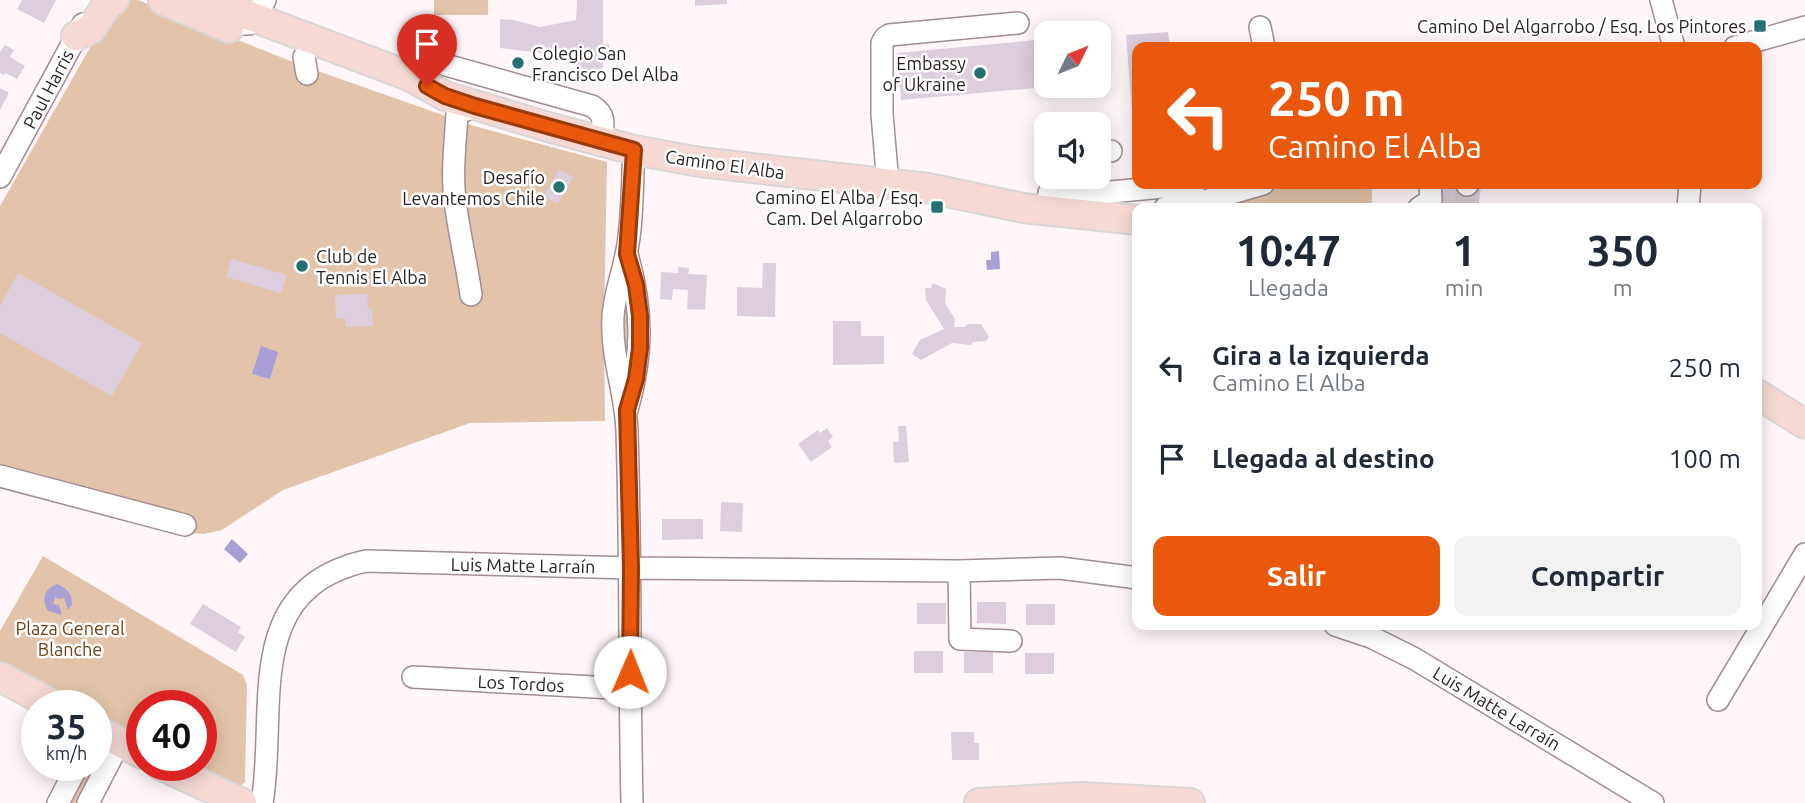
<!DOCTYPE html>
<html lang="es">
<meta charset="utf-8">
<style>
:root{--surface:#fff;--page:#f2f2f3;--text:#1f2937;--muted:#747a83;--accent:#ea580c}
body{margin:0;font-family:Ubuntu,sans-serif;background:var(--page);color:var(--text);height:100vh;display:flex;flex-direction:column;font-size:26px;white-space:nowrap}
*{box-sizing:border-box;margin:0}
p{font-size:23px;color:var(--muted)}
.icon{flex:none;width:38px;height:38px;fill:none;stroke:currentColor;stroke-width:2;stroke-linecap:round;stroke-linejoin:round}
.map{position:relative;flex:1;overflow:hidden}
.details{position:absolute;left:1132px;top:203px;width:630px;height:427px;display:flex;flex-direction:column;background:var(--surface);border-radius:14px;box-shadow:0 4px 18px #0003}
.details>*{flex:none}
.hud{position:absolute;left:1132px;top:42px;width:630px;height:147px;border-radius:14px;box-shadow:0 4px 18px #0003;background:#ea580c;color:#fff;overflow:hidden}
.needle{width:46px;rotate:47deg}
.controls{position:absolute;left:1034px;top:21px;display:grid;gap:14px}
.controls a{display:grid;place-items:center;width:77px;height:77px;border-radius:14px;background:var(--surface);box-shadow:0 4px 18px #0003;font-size:35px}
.speed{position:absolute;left:21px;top:690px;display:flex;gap:14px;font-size:35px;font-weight:700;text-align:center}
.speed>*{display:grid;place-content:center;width:91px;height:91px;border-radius:50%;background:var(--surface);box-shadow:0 4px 18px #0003;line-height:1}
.speed small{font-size:18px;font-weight:400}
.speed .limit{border:10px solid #d22;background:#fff;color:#111}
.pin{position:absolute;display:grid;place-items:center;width:60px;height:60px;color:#fff;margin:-72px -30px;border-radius:50% 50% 50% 0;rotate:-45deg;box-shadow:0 0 7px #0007}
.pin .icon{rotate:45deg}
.me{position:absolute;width:77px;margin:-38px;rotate:1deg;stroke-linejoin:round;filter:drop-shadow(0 0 5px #0008)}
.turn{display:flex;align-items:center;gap:24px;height:147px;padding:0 21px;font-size:32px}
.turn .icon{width:91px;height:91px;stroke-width:2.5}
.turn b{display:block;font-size:49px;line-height:60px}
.eta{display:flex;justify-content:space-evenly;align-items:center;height:119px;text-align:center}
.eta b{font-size:42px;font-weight:600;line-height:49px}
.action{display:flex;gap:14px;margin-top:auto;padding:14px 21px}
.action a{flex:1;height:80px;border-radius:14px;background:var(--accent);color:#fff;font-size:28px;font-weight:600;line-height:80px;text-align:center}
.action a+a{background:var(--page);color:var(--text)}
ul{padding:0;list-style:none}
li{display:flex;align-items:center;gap:21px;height:91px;padding:0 21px}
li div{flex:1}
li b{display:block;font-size:26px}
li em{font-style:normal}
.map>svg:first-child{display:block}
</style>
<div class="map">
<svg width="1805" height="803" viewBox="0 0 1805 803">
<rect width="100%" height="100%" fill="#fff6f9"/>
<path fill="#e3c4aa" d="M117,0H138L298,64L474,126L607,162L604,326L605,421L470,423L283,490L222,530L204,534L168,531L0,486V206Z
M434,0H488V15H434Z
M1290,184H1372V208L1207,207Z
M624,297H628L630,350L625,351L618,322Z
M43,556L243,675L247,685L245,782L239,788L189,765H201V705H142V741L96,716V705H76L0,665V631Z
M96,755L100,756L101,761L79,803H67L88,765H96Z"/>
<path fill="#a89fd4" d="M999,251L1000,269L987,270L986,260H991V252Z
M261,346L278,352L270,379L252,374Z
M232,539L248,554L240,563L224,549Z
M57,584C68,589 72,593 72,605L68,610L64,598L57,599L56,596L53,604L59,605L62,615L48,611C41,599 44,589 57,584Z"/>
<path fill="#ddcede" d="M22,0H56L44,23L17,9Z
M577,0H603V44H609V58H603V71H577L576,49L542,53L500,48V19L514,20L540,27L576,20Z
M695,0H727V4L695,6Z
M1168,32L1170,47H1138V137H1134L1126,35Z
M1046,39V87L901,100L897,53Z
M5,45L14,50L10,57L25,66L17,79L6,73L4,75L0,73V52Z
M0,88L9,93L0,110Z
M559,169L573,177L558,204L544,196Z
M1439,184H1463L1481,187L1478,208H1428Z
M231,259L287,275L281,293L226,277Z
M763,263H776L775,317L737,316V287L762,288Z
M678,267L689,268L688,274L707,275L705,310L687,309L688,290L673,289L672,300L660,299L661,272L678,273Z
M18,273L142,343L112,396L0,333V306Z
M933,283L946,289L945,303L955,319L954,327H964L968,324H981L989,337L986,341L973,342L971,345L952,343L921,360L912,354L920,340L944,329L926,300L925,288H931Z
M367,294L368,309H372L373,326L346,327L345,318L336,319L335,295Z
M833,321H861V336H884V364L833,365Z
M898,426H906L909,462L894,463L893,442H899Z
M827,428L833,437L828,441L832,447L811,462L798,444L818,430L820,433Z
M721,502L743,503L742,532L720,531Z
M662,519H703V539L662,540Z
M977,602H1006V624L977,623Z
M917,603H946V624H917Z
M203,604L241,627L238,632L245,637L236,652L190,624Z
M1026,604H1055V625H1026Z
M914,651H943V673H914Z
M964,652H993V673H964Z
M1025,653H1054V674H1025Z
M951,732H974V743H979V760H952Z"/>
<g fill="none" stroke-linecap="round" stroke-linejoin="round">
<path stroke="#d4cbce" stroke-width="21" stroke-dasharray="21 10" stroke-linecap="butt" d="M1433,201L1447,208
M1463,208L1467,185"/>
<g stroke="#a18d93" stroke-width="24">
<path id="minor" d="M1661,0L1674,47
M244,24H249L255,18L265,0
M1260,27L1264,47
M1735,47L1805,27
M304,57L307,74
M409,76L416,63L428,60L592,106C607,115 603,126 601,141
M1099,152L1111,151
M0,177L83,24
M888,184L882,114V43L885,38L889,35L1018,23
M1467,185L1468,184
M1049,193L1058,177
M1068,196L1195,184
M1165,208L1194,204L1263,184
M1419,208L1431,200L1430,184
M1688,208L1690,184
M471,295C467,266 460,237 456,208C451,177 455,146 457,114L475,106
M627,410C643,353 643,311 627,254
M0,476L185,525
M959,571L960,639L1011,641
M1335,625L1371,637L1415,659L1653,803
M413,677L629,689
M1718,700L1805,554
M58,803L78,765
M88,803L120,741
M262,803C278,710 240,589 366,561L631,568L959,571L1060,568L1138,578
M632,803C629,679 631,556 627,432C626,392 611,360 613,317C614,296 622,276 626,255C633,224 632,182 634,150"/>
</g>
<g stroke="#d8d6d7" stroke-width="32">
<path id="major" d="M163,0L229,28
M208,0L409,76L445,96L548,127L634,150L700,162L928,188L1023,208L1138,220
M76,36L91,29L108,3L114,0
M1757,394L1805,424
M0,677L53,705
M96,729L142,754
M160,765L242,803
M979,803L1082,797L1190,803"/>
</g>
<use href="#minor" stroke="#fff" stroke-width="21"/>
<use href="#major" stroke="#f6d9d4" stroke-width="28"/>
</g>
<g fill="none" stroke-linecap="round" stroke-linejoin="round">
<g stroke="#983908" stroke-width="18">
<path id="route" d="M427,86L445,96L475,106L634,150L627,254L636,285L640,316V348L636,379L627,410L631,568L630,672"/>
</g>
<use href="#route" stroke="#ea580c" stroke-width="12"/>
</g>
<g fill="#257070" stroke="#fff" stroke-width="2.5">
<rect x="1753" y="19" width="14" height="14" rx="3.5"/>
<circle cx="518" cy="63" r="7"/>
<circle cx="980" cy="73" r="7"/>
<circle cx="559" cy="187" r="7"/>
<rect x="930" y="200" width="14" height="14" rx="3.5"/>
<circle cx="302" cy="266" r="7"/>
</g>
<g text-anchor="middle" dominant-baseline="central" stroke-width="5" stroke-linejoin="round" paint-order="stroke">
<g font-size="18" fill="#261e21" stroke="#fff" text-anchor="end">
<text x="1746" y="26">Camino Del Algarrobo / Esq. Los Pintores</text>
<text x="532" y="53" text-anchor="start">Colegio San<tspan x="532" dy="21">Francisco Del Alba</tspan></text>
<text x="966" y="63">Embassy<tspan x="966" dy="21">of Ukraine</tspan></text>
<text x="545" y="177">Desafío<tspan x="545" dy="21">Levantemos Chile</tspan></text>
<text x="923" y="197">Camino El Alba / Esq.<tspan x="923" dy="21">Cam. Del Algarrobo</tspan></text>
<text x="316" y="256" text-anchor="start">Club de<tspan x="316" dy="21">Tennis El Alba</tspan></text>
</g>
<g font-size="18" fill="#261e21" stroke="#fff">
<text transform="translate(48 89) rotate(-62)">Paul Harris</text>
<text transform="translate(725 164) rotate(8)">Camino El Alba</text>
<text transform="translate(523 565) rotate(1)">Luis Matte Larraín</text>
<text transform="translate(521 683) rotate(3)">Los Tordos</text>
<text transform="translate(1497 708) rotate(31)">Luis Matte Larraín</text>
</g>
<g font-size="18" fill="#6f4214" stroke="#fff">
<text x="70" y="628">Plaza General<tspan x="70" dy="21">Blanche</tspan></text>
</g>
</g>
</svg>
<div class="controls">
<a><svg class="needle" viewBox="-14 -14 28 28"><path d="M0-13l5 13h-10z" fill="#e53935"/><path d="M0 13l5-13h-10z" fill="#747a83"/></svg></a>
<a><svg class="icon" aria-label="sound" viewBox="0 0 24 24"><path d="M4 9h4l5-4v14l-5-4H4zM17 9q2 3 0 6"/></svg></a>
</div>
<div class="speed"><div>35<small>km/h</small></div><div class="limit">40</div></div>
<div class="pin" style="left:427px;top:86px;background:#d93025"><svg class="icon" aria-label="arrive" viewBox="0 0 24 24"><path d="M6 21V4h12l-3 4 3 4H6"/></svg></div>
<svg class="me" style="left:630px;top:672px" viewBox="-20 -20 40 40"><circle r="19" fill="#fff"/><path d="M0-13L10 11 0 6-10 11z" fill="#ea580c"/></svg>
<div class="hud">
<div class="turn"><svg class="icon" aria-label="left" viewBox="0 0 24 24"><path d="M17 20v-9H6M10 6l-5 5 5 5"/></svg><div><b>250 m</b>Camino El Alba</div></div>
</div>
<section class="details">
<div class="eta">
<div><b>10:47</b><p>Llegada</p></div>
<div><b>1</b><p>min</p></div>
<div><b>350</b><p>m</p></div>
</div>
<ul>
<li><svg class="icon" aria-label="left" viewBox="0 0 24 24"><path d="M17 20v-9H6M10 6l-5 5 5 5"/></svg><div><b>Gira a la izquierda</b><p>Camino El Alba</p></div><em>250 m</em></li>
<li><svg class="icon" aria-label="arrive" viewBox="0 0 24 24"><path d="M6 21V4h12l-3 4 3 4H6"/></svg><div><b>Llegada al destino</b></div><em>100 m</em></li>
</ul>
<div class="action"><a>Salir</a><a>Compartir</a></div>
</section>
</div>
